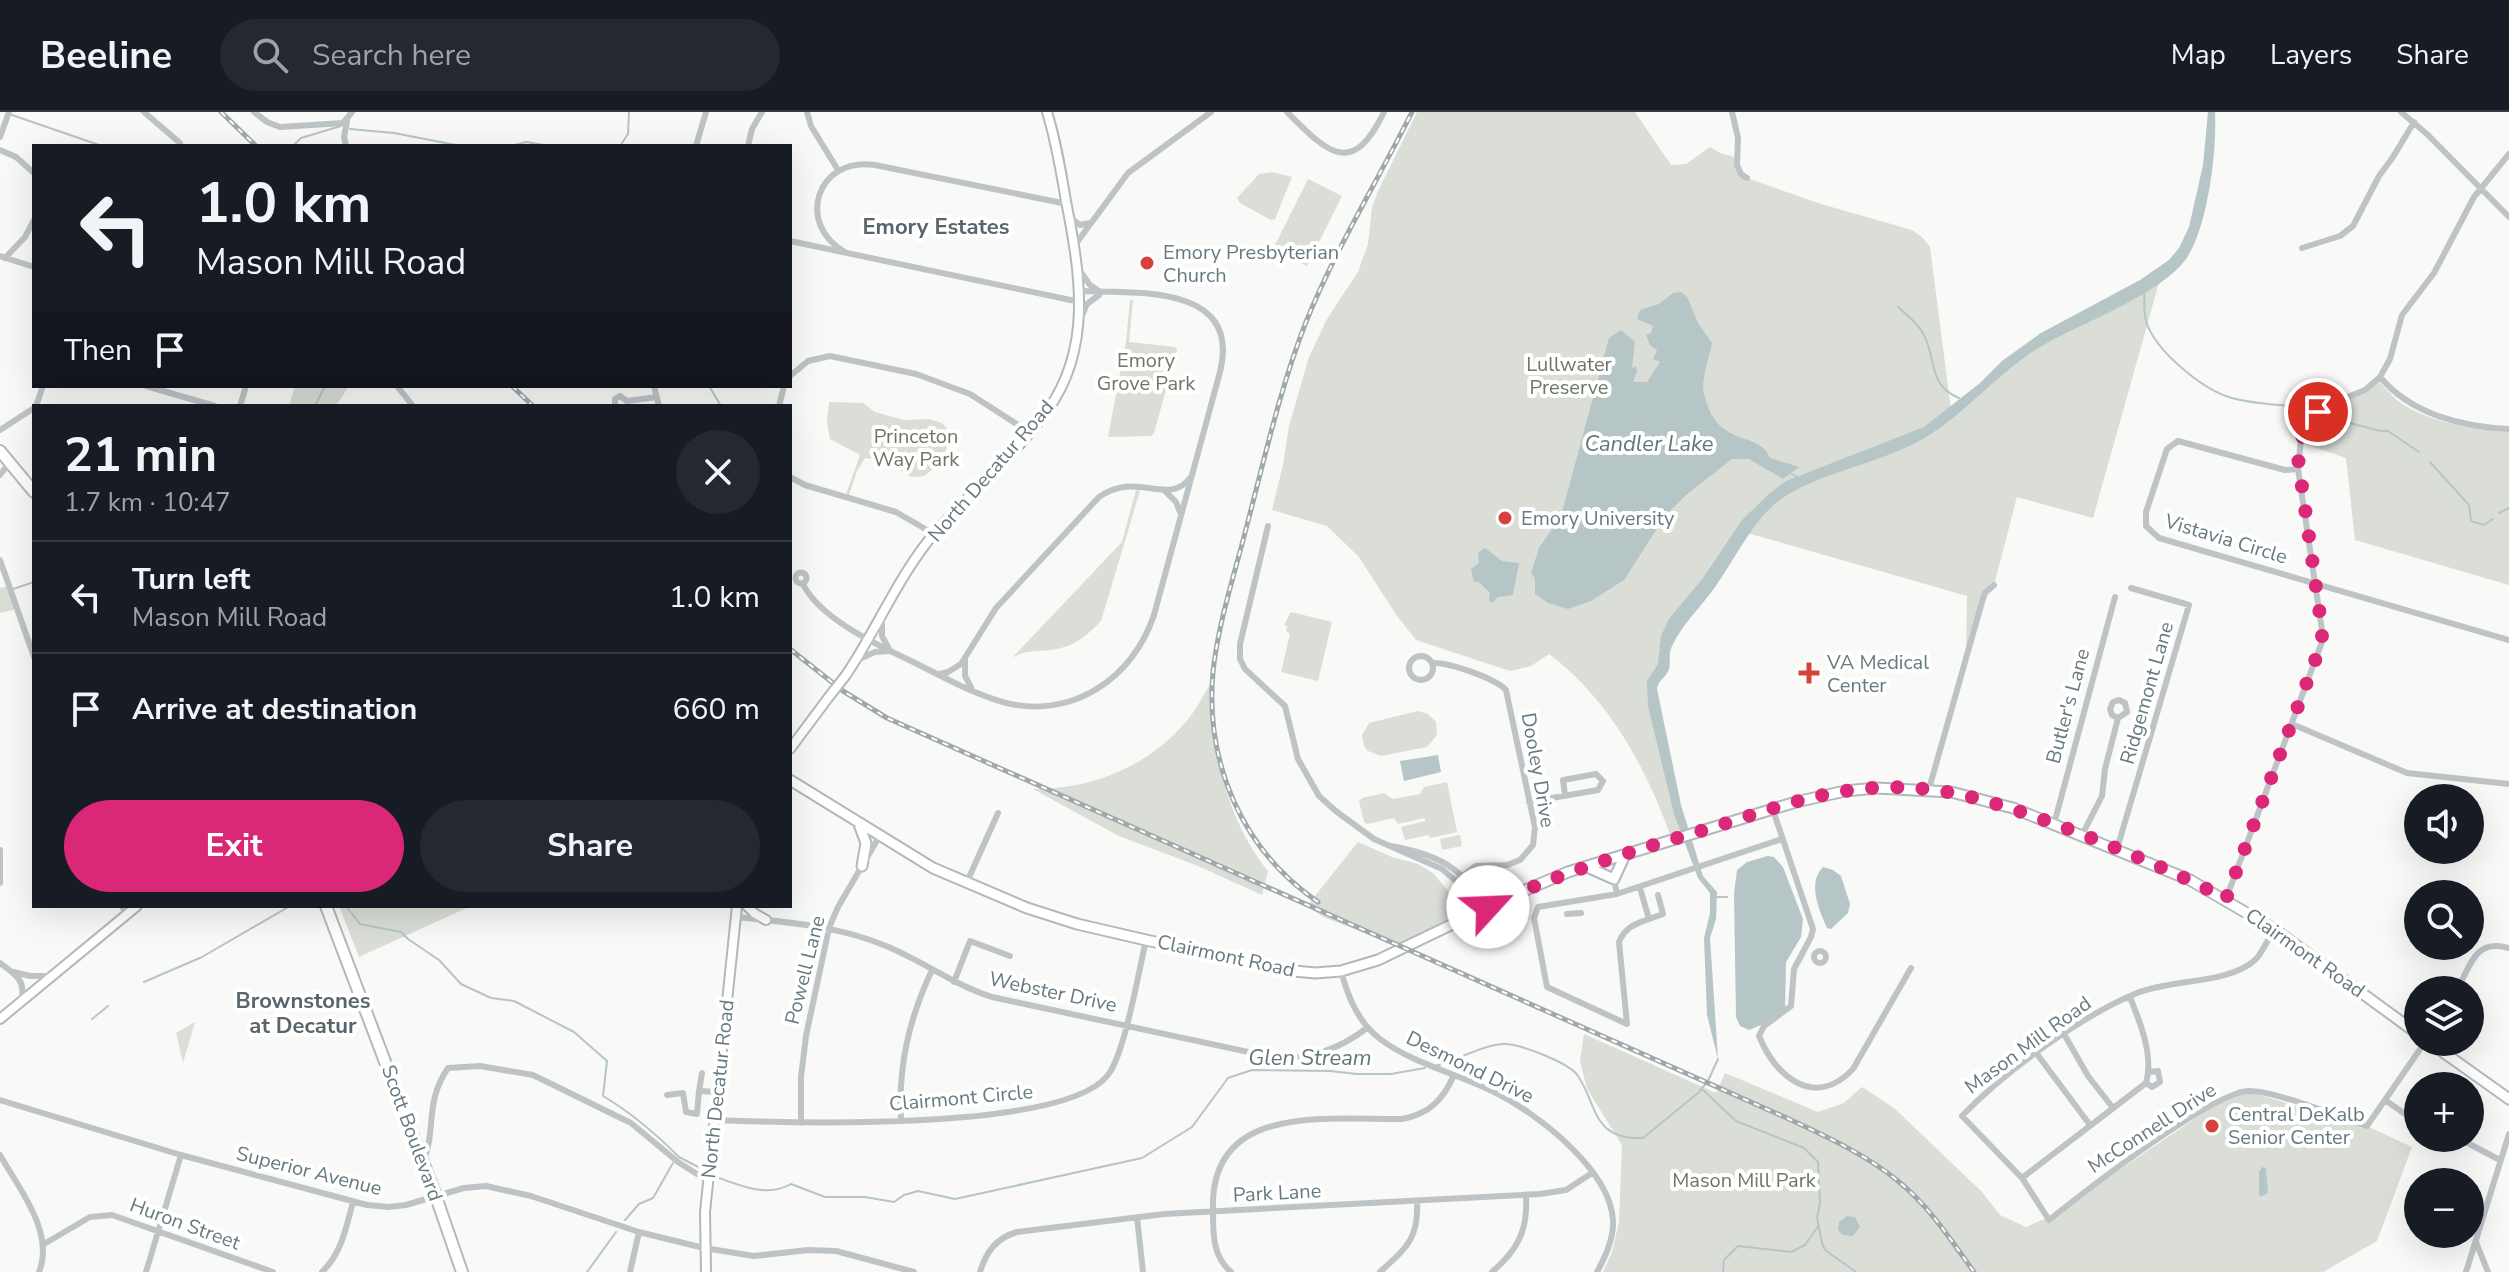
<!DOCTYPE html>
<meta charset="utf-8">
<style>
:root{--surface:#171b24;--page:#242831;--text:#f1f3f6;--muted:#9ea1a6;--line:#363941;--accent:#db2777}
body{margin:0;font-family:"Nunito Sans",sans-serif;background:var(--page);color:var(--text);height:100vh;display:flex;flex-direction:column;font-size:30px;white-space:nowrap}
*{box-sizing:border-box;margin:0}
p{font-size:26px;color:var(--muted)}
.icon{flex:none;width:44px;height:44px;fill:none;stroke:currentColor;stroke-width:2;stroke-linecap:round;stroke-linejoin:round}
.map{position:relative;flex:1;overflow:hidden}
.sheet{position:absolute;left:32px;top:292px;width:760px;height:504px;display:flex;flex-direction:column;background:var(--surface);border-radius:0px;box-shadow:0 8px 32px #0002}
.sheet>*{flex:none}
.top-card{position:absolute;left:32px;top:32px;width:760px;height:244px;border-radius:0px;box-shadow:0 8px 32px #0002;background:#171b24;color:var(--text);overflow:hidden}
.controls{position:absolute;left:2404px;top:672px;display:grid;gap:16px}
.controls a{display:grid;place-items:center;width:80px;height:80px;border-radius:50%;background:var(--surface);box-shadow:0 8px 32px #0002;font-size:40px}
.pin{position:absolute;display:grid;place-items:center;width:68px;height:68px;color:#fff;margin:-34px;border:4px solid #fff;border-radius:50%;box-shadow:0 2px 8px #0007}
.me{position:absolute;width:88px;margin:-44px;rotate:65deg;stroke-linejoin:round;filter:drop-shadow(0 0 6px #0008)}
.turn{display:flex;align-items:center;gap:28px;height:168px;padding:0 32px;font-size:36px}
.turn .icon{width:104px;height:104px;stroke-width:2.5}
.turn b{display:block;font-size:56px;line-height:68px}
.then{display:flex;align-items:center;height:76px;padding:0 32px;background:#0003;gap:16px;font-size:30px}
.round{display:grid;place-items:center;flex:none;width:84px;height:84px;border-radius:42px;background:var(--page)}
.head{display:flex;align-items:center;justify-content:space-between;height:136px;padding:0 32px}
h1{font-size:48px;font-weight:700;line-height:60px}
.cta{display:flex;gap:16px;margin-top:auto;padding:16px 32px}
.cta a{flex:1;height:92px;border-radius:48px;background:var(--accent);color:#fff;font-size:32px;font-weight:700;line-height:92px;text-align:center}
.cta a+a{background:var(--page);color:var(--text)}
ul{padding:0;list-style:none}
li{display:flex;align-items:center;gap:24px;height:112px;padding:0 32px;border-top:2px solid var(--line)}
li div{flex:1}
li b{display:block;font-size:30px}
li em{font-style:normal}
header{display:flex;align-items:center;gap:48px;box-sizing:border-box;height:112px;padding:0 40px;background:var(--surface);border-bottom:2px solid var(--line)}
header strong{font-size:38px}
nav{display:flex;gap:44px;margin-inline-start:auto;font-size:28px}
.search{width:560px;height:72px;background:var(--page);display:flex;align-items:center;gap:20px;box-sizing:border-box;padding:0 28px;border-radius:44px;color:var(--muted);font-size:30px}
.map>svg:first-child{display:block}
</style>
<header>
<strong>Beeline</strong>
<div class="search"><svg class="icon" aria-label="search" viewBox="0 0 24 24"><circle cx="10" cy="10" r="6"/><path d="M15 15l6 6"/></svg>Search here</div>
<nav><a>Map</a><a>Layers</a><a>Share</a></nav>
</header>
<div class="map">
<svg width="2509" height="1160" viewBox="0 0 2509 1160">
<rect width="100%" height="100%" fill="#f9f9f7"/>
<path fill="#daded7" d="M1417,0H1635L1671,53L1686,52L1710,35L1720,41L1738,46L1737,53L1747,66L1821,92L1912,118L1922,125L1930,135L1951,298L2015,247L2162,160L2093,406L2017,385L1994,473L1989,477L1966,543L1967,484L1744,420L1674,515L1651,579L1687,723L1672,728C1647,657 1610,588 1549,542L1531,554L1510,559L1416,528L1397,504L1359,445L1327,414L1272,398L1283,353L1289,314L1309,245L1327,207L1358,160L1368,132L1372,96L1378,79Z
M1273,60L1292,65L1275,107L1271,108L1240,91L1237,86L1259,62Z
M1308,67L1342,84L1307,154L1273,137Z
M1130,188H1133L1129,230L1175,235L1177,238L1154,321L1151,324L1108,325L1126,230Z
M2379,270C2385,276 2391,283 2397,288C2424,310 2476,318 2509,320V473L2355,428L2346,346L2305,332C2322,283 2345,297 2379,270Z
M295,274H349L336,294H289Z
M829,290L863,291L875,300L904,308L929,307L942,311L953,324L939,351L925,364L912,365L883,348L865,346L857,359L848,386L845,385L860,343L830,327L827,310Z
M1136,378L1140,379L1101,509C1087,524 1072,536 1050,538C1035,540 1026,537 1012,546L1122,430Z
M9,474L17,497L0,501V476Z
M1291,500L1332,510L1318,569L1281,560L1290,522L1286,519L1287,514L1284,513Z
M1211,570C1211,636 1226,707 1268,759L1262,783L1198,754L1119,724L1033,677C1093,678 1155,652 1192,602C1199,592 1205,581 1211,570Z
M1418,599L1428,602L1436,610L1437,623L1427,635L1381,644L1368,639L1364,634L1362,623L1369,611Z
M1447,670L1457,720L1430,726L1428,723L1405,728L1401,715L1425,709V706L1398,712L1394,706L1367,712L1364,710L1359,689L1362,686L1384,681L1393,687L1420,682L1424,675Z
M1460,723L1462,734L1442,738L1440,727Z
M1358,730L1392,745L1418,752L1433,761L1469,804L1404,836L1323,805L1307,794Z
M339,794H471L359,845Z
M195,910L183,951L176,921Z
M1584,922L1716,981L1725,961L1818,1000L1844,991L1862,975L1894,996L1981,1079L2000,1103L2026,1115L2051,1104L2239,977L2367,1014L2412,1035L2377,1129L2323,1160H1603L1612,1140L1619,1110L1622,1033L1587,977L1580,949Z"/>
<path fill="#b6c5c6" d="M2208,0H2215C2217,38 2208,115 2186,147C2162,181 2085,210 2047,231C2001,256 1969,300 1923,327C1879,352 1827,358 1784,385C1756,402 1734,449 1715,475C1701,495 1683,511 1672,534C1668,542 1671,549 1669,557C1666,566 1658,568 1657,577L1681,693L1703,764L1717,780L1716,807L1710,826L1718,947L1707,903L1704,826L1710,801V781L1698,766L1674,702L1648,594L1647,569L1658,552L1661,524L1669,507L1703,466L1742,408L1769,382L1786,369L1924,315L1980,271L2002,249L2041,221L2140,168L2169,148L2179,136L2189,115L2203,53Z
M1681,180L1687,185L1698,211L1712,231C1709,245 1704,260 1703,274C1703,280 1705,286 1707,292C1721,335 1761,320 1770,346L1799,355L1783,367L1749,347H1732L1686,383L1665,404L1624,468L1591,489L1568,497L1548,491L1535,482V466L1531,461L1539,436L1561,404L1609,226L1621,218L1635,230L1632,256L1636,254L1637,260L1633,270H1647L1660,250L1653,247L1657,238L1650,233L1646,223L1651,221L1653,214L1637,207L1640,198L1659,192L1673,181Z
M1485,436L1502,449L1519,451L1513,483L1498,485L1492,491L1489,489L1490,481L1479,470H1474L1471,457L1479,451L1478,441Z
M1438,643L1441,660L1404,669L1400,649Z
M1768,744L1774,745L1783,755L1803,807L1801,825L1786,850L1785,896L1761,913L1749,918L1740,914L1736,905L1734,782L1737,758L1747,750Z
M1823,755L1833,758L1841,764L1850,792L1848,801L1831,817L1827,816C1819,798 1807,771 1823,755Z
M2262,1055L2266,1056L2268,1081L2262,1084H2259V1060Z
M1847,1104L1855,1105L1860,1115L1853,1124L1843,1123L1838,1118L1839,1110Z"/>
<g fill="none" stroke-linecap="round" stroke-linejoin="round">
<path stroke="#b6c5c6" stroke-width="2" d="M12,3L102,34
M350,17L394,21L461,34
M293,34L301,26L341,14
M511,34L526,30L550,34
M620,34L628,22L629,0
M2144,178C2145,187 2143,200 2146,209C2155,239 2203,278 2232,286C2257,293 2287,293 2313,296
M1898,195C1907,203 1918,211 1924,223C1936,245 1928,274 1959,286
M709,274L721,294
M315,294L325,274
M2324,304L2380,319H2388L2419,340
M2430,350L2469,393L2471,409L2484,413L2493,407
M1792,362L1797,365
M2499,401L2509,396
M13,477L34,470
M1716,785H1727
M346,794L360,812L401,820L408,827L439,848L461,872L491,886L514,889L574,920L607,949L603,984C632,1001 655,1021 679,1045
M144,870L202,845L290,794
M92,907L108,894
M1435,954C1456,949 1486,931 1506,932C1522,933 1570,951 1578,964C1598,994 1592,1028 1643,1026L1698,981L1708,969L1718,947
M1702,977L1736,1009L1804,1036L1818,1050L1820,1091L1817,1106L1822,1131L1825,1138L1856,1160
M679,1045L704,1058
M714,1064C738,1073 767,1086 791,1072L825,1085H865L894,1090L904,1083L918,1079L955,1087L1142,1046L1192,1015L1228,966L1252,958L1330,959L1357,962H1391L1425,956
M625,1108L639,1092L653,1086L673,1051
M587,1160L616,1120
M1723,1160L1724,1148L1738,1134L1791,1140L1805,1133L1819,1113"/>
<g stroke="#b1b9bb" stroke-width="12">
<path id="secondary" d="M846,563C875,520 896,470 928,429C965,384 1013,347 1047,299C1093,236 1080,161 1066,89C1061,59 1056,29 1047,0
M790,637L828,586
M747,794L754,801L766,808
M0,907L137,794
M706,1160L705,1100L737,794"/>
</g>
<g stroke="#b2b9bb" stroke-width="13">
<path id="primary" d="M790,668L933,756L1027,796L1077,812L1146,828L1284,858L1315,861L1341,859L1378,848L1507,786L1568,760L1796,690L1845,679L1876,676L1951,680L2013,696L2190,768L2274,817L2418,922
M860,715L866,731L862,754
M1587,755L1614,767L1625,743
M2429,930L2509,987"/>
</g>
<g stroke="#b4b9bb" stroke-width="14">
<path id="highway" d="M0,339L34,380
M326,794L434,1079L462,1160"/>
</g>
<path stroke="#bec4c6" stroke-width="6" d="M144,0L180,31
M254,0L267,10L280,15L343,11L352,0
M807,0L811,14L838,58
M1287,0C1327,40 1352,67 1384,0
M1732,0L1738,26L1737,53L1741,62L1747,66
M2401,0L2428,23L2509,105
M0,25L9,0
M346,34L344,25L347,10
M696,34L706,0
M748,34L752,17L762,0
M0,38L16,45L34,61
M1069,105L1080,113L1090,111
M790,129L1080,190
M1075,133L1128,61L1211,0
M2302,136L2340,124L2353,114L2379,64L2393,45L2414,10
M845,140C795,112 817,44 875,53L1067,92
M0,144L34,155
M5,146L25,125L34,108
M1078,156L1090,173L1099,179
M1080,208L1087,192L1099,183
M790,264L808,249L830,244L916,262L970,282L1029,320
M2380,265C2411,302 2462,315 2509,317
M146,274L215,294
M397,274L413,294
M654,274L659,294
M36,294L43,274
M240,294L246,274
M615,294V287L620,284L627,289L657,285
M779,294L784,274
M0,318L34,296
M2298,357L2285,358L2178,329L2167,337L2146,400V414L2159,426L2509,528
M0,363L10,350
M790,365L805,373L896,400L934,422
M1166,380L1176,390L1180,400
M1268,414L1240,532V547L1245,557L1285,594L1298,647L1319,684L1337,700L1374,727L1442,757L1456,769L1479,800
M0,448L34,545
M795.5 466a5.5 5.5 0 1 1 11 0a5.5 5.5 0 1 1-11 0Z
M803,472C819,505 873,531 905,546C938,562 972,582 1006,591C1073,607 1133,566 1154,503L1220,260C1242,172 1137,181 1080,179
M882,506V524L889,537
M1409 556a12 12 0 1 1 24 0a12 12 0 1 1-24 0Z
M857,548L875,540L888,539
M965,548V564L971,575
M1432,551C1448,550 1495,566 1506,578L1535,715L1533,733L1520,748L1507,753L1476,754L1456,769
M940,562L948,560L961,552L996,496L1099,385C1137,358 1168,395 1190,366
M2292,612L2407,661L2509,672
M1929,677L1982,490L1985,481L1994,473
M1529,690L1598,678L1603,669L1596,662L1563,668L1565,683
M1773,698L1813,817L1811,825L1794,857L1791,894L1764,914L1759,924C1776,966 1815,997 1853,957L1911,856
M2054,712L2115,485
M2082,723L2102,684L2105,657L2118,606L2127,600L2125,591L2119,588L2113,590L2110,597L2112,603L2118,606
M1391,734C1429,741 1471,754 1478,798
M2117,737L2189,493L2131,476
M0,738V771
M1614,767L1617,782L1538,795L1534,806L1547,875L1627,912L1619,830C1625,815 1635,812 1649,807L1640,776
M966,772L998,701
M1617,782L1782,727
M2226,787L2322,530V518L2298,357L2301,327L2310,310L2325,294L2365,278L2380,265L2390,247L2402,203L2434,161L2474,85L2509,42
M122,794L126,802
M1567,802L1581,801
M735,805C787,810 839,814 886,834C923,849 954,873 992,885L1272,945C1309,948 1338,938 1367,916
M1649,807L1663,802L1658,783
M2274,817C2268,827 2263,840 2255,848C2229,872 2170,867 2137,881C2081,904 2004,960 1962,1004L2022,1066L2049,1108C2084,1080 2212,980 2249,979C2276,979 2339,1005 2367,1014L2425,930
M1814 845a6 6 0 1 1 12 0a6 6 0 1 1-12 0Z
M0,851C15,862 27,869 21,889
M1341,859C1348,885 1358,910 1380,927C1413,952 1459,962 1496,981C1538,1002 1610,1058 1613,1108C1614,1126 1606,1144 1597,1160
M14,860L30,864H50
M954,870L970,829L1010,844
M2457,878C2471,853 2475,826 2509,836
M2064,922L2088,964L2113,996
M2037,942L2090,1013
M2146,971L2152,975L2160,970L2158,959L2149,960
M699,979L702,961
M667,983L683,981L686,1000L697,1002L699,979L718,980
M0,988L181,1043L367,1093L388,1095L406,1093L464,1076L486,1074L531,1084L639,1120L704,1136L754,1144L808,1138L836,1139L914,1160
M2385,988L2418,1011
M715,1008C789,1011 1064,1020 1108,963C1125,941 1139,858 1146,828
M901,1008C898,954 909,907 932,858
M801,1011V965L806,924L829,816L838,795L879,725
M2458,1026L2500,1048
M0,1043C19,1077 55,1120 39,1160
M423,1051C437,1016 424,991 448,956L480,954L533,963L631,1011L678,1050L708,1069
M2022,1066L2146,971C2154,944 2140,910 2130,885
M1137,1105L1143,1160
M2476,1130L2488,1160
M44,1132L90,1105L112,1103L273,1160
M146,1160L181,1043
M322,1160C342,1141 346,1115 353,1090
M630,1160L639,1120
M980,1160C986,1140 996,1126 1017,1120L1164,1102L1540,1082L1566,1078L1592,1061
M1231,1160C1212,1144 1213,1120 1213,1097C1210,990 1329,1008 1402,1007C1429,1002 1443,988 1454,963
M1380,1160C1406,1136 1419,1127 1417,1089
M1492,1160C1518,1138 1528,1118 1526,1084
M2466,1160L2509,1022"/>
<use href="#secondary" stroke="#fff" stroke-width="8"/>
<use href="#primary" stroke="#fff" stroke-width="9"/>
<use href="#highway" stroke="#fff" stroke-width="10"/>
<g stroke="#9fa8ab" stroke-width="5">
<path id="rail" d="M221,0L256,34
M512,274L533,294
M790,537L843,579L887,606L1789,1007C1827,1025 1865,1042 1898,1069C1929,1094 1951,1128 1974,1160
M1318,790C1242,738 1205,651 1213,560C1218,511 1235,461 1247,413C1265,345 1280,276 1306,210C1335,138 1377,70 1412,0"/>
</g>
<use href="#rail" stroke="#fff" stroke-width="2" stroke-dasharray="6" stroke-linecap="butt"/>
<g stroke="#b1b9bb" stroke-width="12" stroke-linecap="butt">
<path id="secondary-bridge" d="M828,586L846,563"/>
</g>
<use href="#secondary-bridge" stroke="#fff" stroke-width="8"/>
</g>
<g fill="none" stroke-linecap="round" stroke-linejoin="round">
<path stroke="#db2777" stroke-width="14" stroke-dasharray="0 25.2" d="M1488,795C1554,763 1623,742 1694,721C1746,706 1798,685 1852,678C1933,667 1996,690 2071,718C2124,739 2176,760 2226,787L2322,530V518L2298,346L2301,327L2318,300"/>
</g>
<g fill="#d6423a" stroke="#fff" stroke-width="3">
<circle cx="1147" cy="151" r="8"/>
<circle cx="1505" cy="406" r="8"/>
<path d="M1805 549h8v8h8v8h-8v8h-8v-8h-8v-8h8z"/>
<circle cx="2212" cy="1014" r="8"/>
</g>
<g text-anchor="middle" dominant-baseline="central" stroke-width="8" stroke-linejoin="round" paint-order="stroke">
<g font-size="20" fill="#667a80" stroke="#fff" text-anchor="start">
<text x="1163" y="140">Emory Presbyterian<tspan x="1163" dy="23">Church</tspan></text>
<text x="1521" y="406">Emory University</text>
<text x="1827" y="550">VA Medical<tspan x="1827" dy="23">Center</tspan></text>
<text x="2228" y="1002">Central DeKalb<tspan x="2228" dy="23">Senior Center</tspan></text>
</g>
<g font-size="20" fill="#6c7865" stroke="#fff">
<text x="1146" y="248">Emory<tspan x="1146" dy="23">Grove Park</tspan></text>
<text x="1569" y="252">Lullwater<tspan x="1569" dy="23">Preserve</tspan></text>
<text x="916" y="324">Princeton<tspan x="916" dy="23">Way Park</tspan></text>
<text x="1744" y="1068">Mason Mill Park</text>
</g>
<g font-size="20" fill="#667a80" stroke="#fff">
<text transform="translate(991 359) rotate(-49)">North Decatur Road</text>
<text transform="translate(2226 427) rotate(17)">Vistavia Circle</text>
<text transform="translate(2147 581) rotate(-74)">Ridgemont Lane</text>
<text transform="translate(2068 594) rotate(-75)">Butler's Lane</text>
<text transform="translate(1538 658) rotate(80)">Dooley Drive</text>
<text transform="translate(2305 841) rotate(35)">Clairmont Road</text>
<text transform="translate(1226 844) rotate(12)">Clairmont Road</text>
<text transform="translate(805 858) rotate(-76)">Powell Lane</text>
<text transform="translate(1053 880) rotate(12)">Webster Drive</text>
<text transform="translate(2028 933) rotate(-36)">Mason Mill Road</text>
<text transform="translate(1470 955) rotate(26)">Desmond Drive</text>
<text transform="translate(718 977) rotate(-84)">North Decatur Road</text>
<text transform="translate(961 986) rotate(-5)">Clairmont Circle</text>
<text transform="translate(2152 1016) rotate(-33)">McConnell Drive</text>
<text transform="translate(412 1021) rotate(70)">Scott Boulevard</text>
<text transform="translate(309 1059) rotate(14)">Superior Avenue</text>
<text transform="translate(1277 1081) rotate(-3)">Park Lane</text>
<text transform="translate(185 1112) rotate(20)">Huron Street</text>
</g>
<g font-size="22" font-weight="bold" fill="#58666b" stroke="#fff">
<text x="936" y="115">Emory Estates</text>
<text x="303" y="889">Brownstones<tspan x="303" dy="25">at Decatur</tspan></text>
</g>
<g font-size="22" font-style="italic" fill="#617879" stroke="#fff">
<text x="1649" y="332">Candler Lake</text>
<text x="1310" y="946">Glen Stream</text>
</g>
</g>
</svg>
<div class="controls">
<a><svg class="icon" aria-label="sound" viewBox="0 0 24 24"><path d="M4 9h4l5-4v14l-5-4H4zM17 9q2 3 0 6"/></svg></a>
<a><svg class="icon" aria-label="search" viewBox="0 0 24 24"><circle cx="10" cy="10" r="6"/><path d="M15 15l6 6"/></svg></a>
<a><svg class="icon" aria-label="layers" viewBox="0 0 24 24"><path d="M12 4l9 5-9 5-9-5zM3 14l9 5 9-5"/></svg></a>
<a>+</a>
<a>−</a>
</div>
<div class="pin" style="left:2318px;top:300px;background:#d93025"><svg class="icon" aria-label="arrive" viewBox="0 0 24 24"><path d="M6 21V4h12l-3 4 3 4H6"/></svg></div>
<svg class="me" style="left:1488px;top:795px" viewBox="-20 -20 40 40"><circle r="19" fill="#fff"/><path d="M0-13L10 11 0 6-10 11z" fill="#db2777"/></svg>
<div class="top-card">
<div class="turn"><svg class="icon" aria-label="left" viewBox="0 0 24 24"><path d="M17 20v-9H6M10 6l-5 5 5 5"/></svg><div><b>1.0 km</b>Mason Mill Road</div></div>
<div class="then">Then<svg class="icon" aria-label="arrive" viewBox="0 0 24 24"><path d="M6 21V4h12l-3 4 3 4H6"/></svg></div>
</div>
<section class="sheet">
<div class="head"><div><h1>21 min</h1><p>1.7 km · 10:47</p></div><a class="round"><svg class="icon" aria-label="close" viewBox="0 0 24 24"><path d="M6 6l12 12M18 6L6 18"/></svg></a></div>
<ul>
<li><svg class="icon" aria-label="left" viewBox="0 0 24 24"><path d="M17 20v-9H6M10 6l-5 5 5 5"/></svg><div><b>Turn left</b><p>Mason Mill Road</p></div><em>1.0 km</em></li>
<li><svg class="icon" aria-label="arrive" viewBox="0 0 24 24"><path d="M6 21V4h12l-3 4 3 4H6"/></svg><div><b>Arrive at destination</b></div><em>660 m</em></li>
</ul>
<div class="cta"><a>Exit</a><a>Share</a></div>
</section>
</div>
